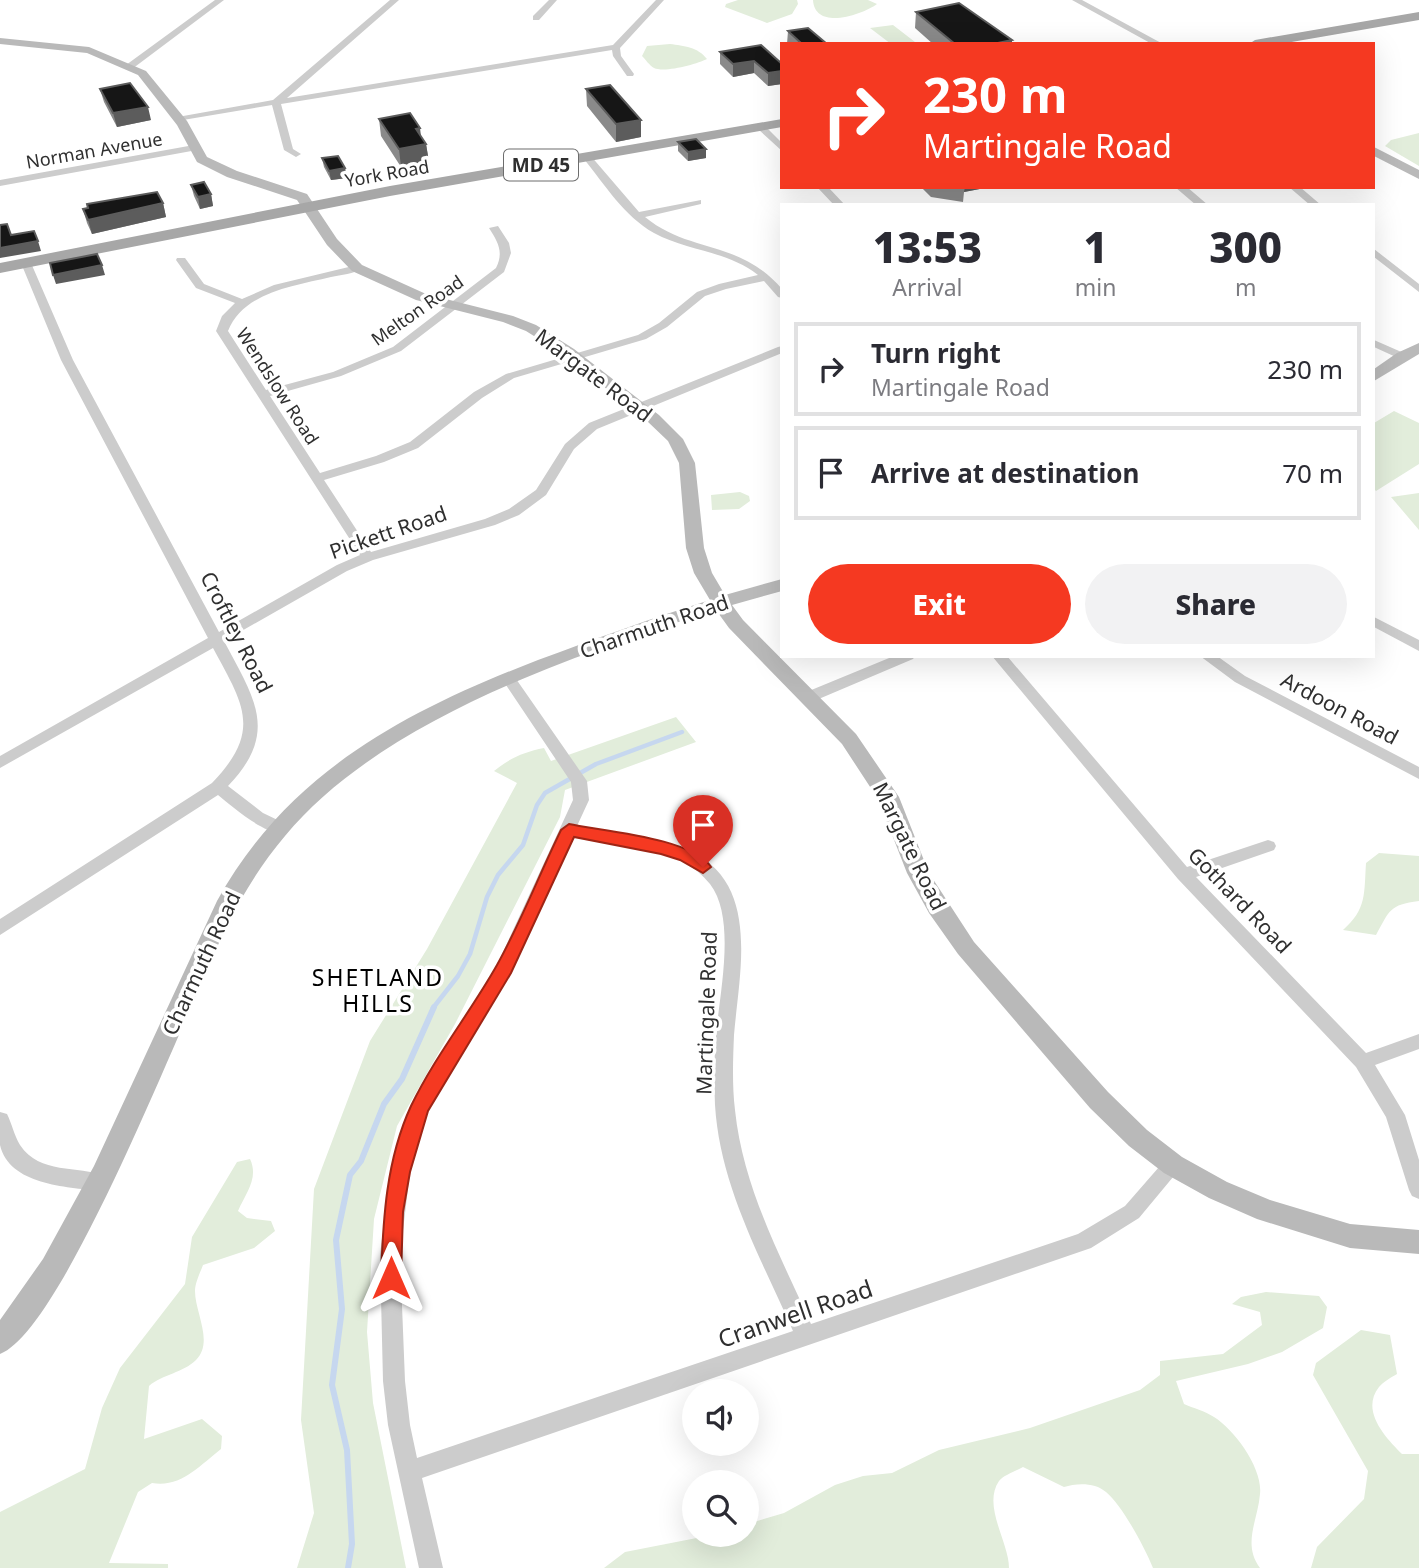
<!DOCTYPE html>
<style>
:root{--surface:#fff;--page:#f2f2f3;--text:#2b2b33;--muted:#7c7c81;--line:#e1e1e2;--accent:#f53921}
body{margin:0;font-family:"Noto Sans",sans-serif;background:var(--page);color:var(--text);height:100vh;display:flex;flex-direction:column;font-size:26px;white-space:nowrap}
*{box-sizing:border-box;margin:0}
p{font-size:23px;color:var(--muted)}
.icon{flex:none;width:38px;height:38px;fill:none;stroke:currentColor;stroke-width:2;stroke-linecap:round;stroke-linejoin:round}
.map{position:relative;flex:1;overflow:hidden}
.panel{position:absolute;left:780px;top:203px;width:595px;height:455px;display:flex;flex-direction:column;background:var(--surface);border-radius:0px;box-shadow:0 7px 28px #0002}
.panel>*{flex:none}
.top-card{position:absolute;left:780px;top:42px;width:595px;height:147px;border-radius:0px;box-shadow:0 7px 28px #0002;background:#f53921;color:#fff;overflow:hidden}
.fabs{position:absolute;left:682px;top:1379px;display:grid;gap:14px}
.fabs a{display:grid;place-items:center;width:77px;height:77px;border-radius:50%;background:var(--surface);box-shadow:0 7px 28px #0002;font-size:35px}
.pin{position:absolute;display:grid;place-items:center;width:60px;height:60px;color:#fff;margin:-72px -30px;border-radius:50% 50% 50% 0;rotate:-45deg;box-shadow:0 0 7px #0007}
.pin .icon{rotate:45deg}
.me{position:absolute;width:77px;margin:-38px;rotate:0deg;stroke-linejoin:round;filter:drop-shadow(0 0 5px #0008)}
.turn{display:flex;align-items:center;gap:24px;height:147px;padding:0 28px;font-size:32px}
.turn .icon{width:91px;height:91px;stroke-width:2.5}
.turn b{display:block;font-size:49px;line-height:60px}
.eta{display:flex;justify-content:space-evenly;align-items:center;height:119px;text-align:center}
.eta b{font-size:42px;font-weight:800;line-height:49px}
.button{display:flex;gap:14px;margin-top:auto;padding:14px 28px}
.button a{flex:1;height:80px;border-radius:42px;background:var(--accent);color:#fff;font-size:28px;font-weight:800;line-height:80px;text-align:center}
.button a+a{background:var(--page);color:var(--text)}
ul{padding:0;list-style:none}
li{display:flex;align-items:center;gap:21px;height:94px;margin:0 14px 10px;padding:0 14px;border:4px solid var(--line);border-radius:0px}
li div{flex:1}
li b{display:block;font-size:26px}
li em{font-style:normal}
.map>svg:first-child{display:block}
</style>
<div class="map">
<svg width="1419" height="1568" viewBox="0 0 1419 1568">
<rect width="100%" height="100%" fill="#fff"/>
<path fill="#e2eddb" d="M738,0H797L798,4L792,14L767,23L725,7L726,4Z
M813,0H868L877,4C862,15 815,31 813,0Z
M893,25L915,42L891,44L870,28Z
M670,44C684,46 698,47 707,59C697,64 665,73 654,68C650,66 645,59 642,56L647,46Z
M1419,133V166L1385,146L1391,140Z
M1394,411L1419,423V464L1376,491L1374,489V423Z
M740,492L749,496L750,501L739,509L712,510L711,495Z
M1419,493V530L1391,497Z
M676,717L696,742L565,790L560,817L455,1024L397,1126L374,1219L367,1332L373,1403L406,1568H297L314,1513L301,1420L314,1189L370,1041L427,949L517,783L494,771C510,758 524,752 544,748L551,761Z
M1379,853L1419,856V901C1389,905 1390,910 1376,935L1343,930C1367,909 1364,893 1366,863Z
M250,1159C259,1178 246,1193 238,1211L247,1218L271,1221L275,1231L254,1248L203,1265C200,1273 195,1283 195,1291C195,1313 214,1342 196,1360C183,1373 163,1374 149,1386L144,1439L202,1419L222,1436L221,1449C199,1466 181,1488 152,1483L138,1492L109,1563L168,1564V1568H0V1512L85,1469L102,1408L120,1368L185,1284L192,1237L237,1162Z
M1266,1292L1319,1296L1327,1307L1323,1328L1282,1352L1248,1364L1176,1381L1184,1404C1193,1408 1205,1411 1214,1417C1235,1430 1263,1469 1260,1494C1258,1520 1242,1544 1260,1568H1153C1145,1548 1122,1505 1106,1492C1095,1482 1076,1483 1064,1487L1023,1467C1016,1471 1004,1475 999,1481C982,1506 1009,1542 1009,1568H604L625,1552L712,1535H747V1524L784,1513L835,1485L863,1476L892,1473L939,1450L1030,1428L1140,1390L1160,1375V1361L1223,1354L1262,1325L1260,1312L1232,1304L1241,1297Z
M1361,1330L1390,1335L1397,1374C1392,1377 1383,1382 1379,1387C1360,1411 1386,1438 1402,1454H1419V1568H1311L1317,1547L1364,1499L1368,1471L1313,1375L1316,1363Z"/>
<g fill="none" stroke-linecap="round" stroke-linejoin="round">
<path stroke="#c6d7ef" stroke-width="4.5" d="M433,1008L458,976L470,954L487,897L498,875L523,845L537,805L545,793L596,764L682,732"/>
<path stroke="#c6d7ef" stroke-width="6" d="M348,1568L352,1544L347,1450L332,1385L342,1309L336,1240L350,1175L361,1161L384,1104L402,1079L434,1007"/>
<path fill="#ccc" fill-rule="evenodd" d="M215,0H224L132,69H126V65Z
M390,0H399L287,98L613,45L656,0H664L620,48L621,56L634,74L633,76H627L613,56L612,50L281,104L293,149L301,154L296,157L284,150L272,105L177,121L172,118L273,100Z
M549,0H557L539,20H533V16Z
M1072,0H1082L1163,44H1152Z
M758,125H764L782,143V151L758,129Z
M194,145L199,148L197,150L0,186V180Z
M584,155H590L639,212L701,200V204L645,217C690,254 739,239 782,289V298L778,297L764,281L726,289L705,296L667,327L646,339L514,378L482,398L418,448L384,462L324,480L371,552L485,519L509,509L536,490L565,444L589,423L778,347L782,346V353L597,429L574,449L546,495L519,515L495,525L373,560L347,571L224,641C254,698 280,732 228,786L263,813L286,824L288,828L286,832C267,838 232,806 218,795L0,935V919L212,783C263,730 243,704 213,648L0,768V756L208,638L61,360L21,263L22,261L31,263L73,360L219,632L337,565L360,555L216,331L222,316L235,303L196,288L176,260L177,258H185L204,284L242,299L274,285L357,265L362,268C354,274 341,275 331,277C294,286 243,292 228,331L266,390L333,372L393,347L496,268C504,252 498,242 489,228L498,226L509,243L511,253L504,272L401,351L341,376L270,396L320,473L376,456L410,442L474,392L506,374L638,335L659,323L697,292L719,284L758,275C728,251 687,251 654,233C624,216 605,185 584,159Z
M817,187H828L845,205H834Z
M1175,187H1187L1208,205H1196Z
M1289,187H1300L1321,205H1310Z
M1374,249L1419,284V292L1374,257Z
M1374,340L1406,354L1408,356L1398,358L1374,347Z
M1374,617L1419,640V651L1374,627Z
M894,656H915L913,659L814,701L809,702L802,697L804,693Z
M992,656H1007L1187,867L1268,840L1274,842L1276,846L1274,850L1196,877L1366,1053L1419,1034V1049L1375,1065L1405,1115L1419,1160V1199L1412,1196L1409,1190L1386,1117L1356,1067L1178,879Z
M1200,656H1217L1245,676L1419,767V779L1235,682Z
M509,674L514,676L587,781L589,800L577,826C616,832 655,836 691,852C761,884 739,974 734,1035C733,1059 732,1085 735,1110C743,1187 780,1255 811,1324L1078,1234L1125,1206L1166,1159L1173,1156L1180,1159L1183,1165L1139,1218L1091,1248L422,1478L443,1568H419L388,1425L383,1381L380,1255L390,1172L412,1104L497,965L573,800L571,782L502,679ZM572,837C617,845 680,845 710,884C737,919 719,995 716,1036C714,1059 714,1082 715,1105C720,1186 761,1258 793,1331L417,1458L410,1425L405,1381L400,1255L410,1172L428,1111L510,973Z
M0,1112L7,1114C12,1124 14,1135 20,1145C40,1175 77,1165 106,1176L109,1182L106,1188L99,1191C67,1187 9,1185 0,1145C0,1135 0,1122 0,1112Z"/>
<path fill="#b9b9b9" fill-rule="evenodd" d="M0,38L89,47L146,71L187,121L207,157L237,171L307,194L337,239L362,265L426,294L513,316L536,325L574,349L659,415L683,439L695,463L704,548L712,573L725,595L782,579V591L732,605L743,620L856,734L899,797L929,873L974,942L1108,1092L1147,1130L1182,1157L1227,1182L1270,1200L1350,1224L1419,1230V1254L1350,1248L1257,1219L1209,1198L1164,1173L1129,1146L1090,1108L958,954L929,913L907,873L878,799L842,744L729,628L716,610C575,655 382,719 285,836C262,863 242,895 226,928C189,1003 65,1329 0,1354V1320L43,1259L94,1166L217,901C288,772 406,711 538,660C595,639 652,618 710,600L694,573L686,548L679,463L668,441L647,421L564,355L526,331L503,322L416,300L352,271L327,245L297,200L227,177L197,162L177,125L138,75L87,53L0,44Z
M1374,147L1419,170V179L1374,156Z
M1419,343V354L1374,381V369L1397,353Z"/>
<path fill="#a7a7a7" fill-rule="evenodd" d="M1419,12V20L1280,44H1249L1255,40Z
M782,119V127L390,196L0,273V263L390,186Z"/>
</g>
<path fill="#8a8a8a" d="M916,12L1012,40V44H933L915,28Z
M788,31L827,44H787Z
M720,52L782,64V84L768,86L754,73L733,77L720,64Z
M100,89L151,120L117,127L104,102Z
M586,89L641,120V137L616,142L587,106Z
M379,119L421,136L426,144L429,162L401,167L381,136Z
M678,142L706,149V158L688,161L678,151Z
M322,158L345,168L347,178L331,180L324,167Z
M191,185L211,194L213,206L200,209L194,196Z
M921,187H990L964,192L963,202L931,197Z
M163,203L166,217L92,234L87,223L83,209Z"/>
<path fill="#5c5c5c" d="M1012,40V44H993Z
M754,61V73L733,77V64Z
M782,71V84L768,86V73Z
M148,107L151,120L117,127L113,113Z
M641,120V137L616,142V124Z
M420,128L422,145L426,144L429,162L401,167L399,149L416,129Z
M706,149V158L688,161V152Z
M345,168L347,178L331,180L329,171Z
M965,187H990L964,192Z
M211,194L213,206L200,209L198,197Z
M163,203L166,217L92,234L88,220Z
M38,241L41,251L0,258V248Z
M102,265L105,275L56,284L53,275Z"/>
<path fill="#161616" stroke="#5c5c5c" stroke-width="2" d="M959,3L1012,40L993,44H955L916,12Z
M808,28L827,44H802L788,31Z
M761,45L782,64V71L768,73L754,61L733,64L720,52Z
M130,83L148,107L113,113L100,89Z
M610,85L641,120L616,124L586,89Z
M410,113L420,128L416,129L426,144L399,149L379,119Z
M696,139L706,149L688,152L678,142Z
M338,156L345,168L329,171L322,158Z
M204,182L211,194L198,197L191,185Z
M157,192L163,203L88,220L83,209L88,208L87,204Z
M7,224L11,235L34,231L38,241L0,248V225Z
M97,254L102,265L53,275L50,263Z"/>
<path fill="#f53921" stroke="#9f2515" stroke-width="2" d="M569,824C602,831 693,838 711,867L703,873L680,860L661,854L574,837L511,973L428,1111L410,1172L403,1212L401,1278L398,1285L391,1288L384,1285L381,1278C383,1220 386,1160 411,1106C435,1056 470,1013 497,965C521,922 539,875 561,830Z"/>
<g text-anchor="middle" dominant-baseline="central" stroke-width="7" stroke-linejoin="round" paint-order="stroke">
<g font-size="18" fill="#2f2f2f" stroke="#fff">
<text transform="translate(94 150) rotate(-10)">Norman Avenue</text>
<text transform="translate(387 173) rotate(-10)">York Road</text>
<text transform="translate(417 310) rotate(-35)">Melton Road</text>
<text transform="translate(278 386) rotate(57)">Wendslow Road</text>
</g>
<rect fill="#fff" stroke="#6d6d6d" stroke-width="2" x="504" y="149.5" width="74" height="31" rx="5"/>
<g font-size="19" font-weight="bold" fill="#2f2f2f">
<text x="541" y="165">MD 45</text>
</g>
<g font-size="21" fill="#2f2f2f" stroke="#fff">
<text transform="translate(594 375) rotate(37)">Margate Road</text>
<text transform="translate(388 532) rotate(-19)">Pickett Road</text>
<text transform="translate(654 626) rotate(-19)">Charmuth Road</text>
<text transform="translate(237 632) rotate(63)">Croftley Road</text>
<text transform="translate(1340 708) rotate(28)">Ardoon Road</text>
<text transform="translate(910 846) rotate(64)">Margate Road</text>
<text transform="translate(1240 900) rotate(46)">Gothard Road</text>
<text transform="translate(201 963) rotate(-65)">Charmuth Road</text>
<text transform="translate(706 1013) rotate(-88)">Martingale Road</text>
</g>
<g font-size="23" letter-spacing="2" fill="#000" stroke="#fff">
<text x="378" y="977">SHETLAND<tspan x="378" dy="26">HILLS</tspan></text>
</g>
<g font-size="24" fill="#2f2f2f" stroke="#fff">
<text transform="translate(795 1313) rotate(-19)">Cranwell Road</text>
</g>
</g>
</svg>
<div class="fabs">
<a><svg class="icon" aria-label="sound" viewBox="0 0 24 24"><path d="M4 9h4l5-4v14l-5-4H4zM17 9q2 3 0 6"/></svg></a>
<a><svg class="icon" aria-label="search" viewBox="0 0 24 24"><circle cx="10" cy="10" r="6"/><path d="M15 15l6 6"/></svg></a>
</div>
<div class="pin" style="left:703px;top:867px;background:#d93025"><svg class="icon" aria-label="arrive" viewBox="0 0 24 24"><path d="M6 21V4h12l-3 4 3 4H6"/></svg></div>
<svg class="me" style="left:391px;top:1278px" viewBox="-20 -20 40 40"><path d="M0-17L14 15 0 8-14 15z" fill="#f53921" stroke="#fff" stroke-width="4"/></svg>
<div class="top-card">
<div class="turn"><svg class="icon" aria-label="right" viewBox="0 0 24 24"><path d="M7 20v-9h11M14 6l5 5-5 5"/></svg><div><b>230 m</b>Martingale Road</div></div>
</div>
<section class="panel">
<div class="eta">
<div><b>13:53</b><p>Arrival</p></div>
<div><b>1</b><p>min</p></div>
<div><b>300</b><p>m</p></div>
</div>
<ul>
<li><svg class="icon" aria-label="right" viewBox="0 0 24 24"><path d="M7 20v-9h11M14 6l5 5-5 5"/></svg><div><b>Turn right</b><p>Martingale Road</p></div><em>230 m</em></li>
<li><svg class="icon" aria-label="arrive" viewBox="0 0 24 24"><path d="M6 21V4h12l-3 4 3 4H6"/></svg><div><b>Arrive at destination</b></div><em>70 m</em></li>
</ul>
<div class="button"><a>Exit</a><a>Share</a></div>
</section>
</div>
